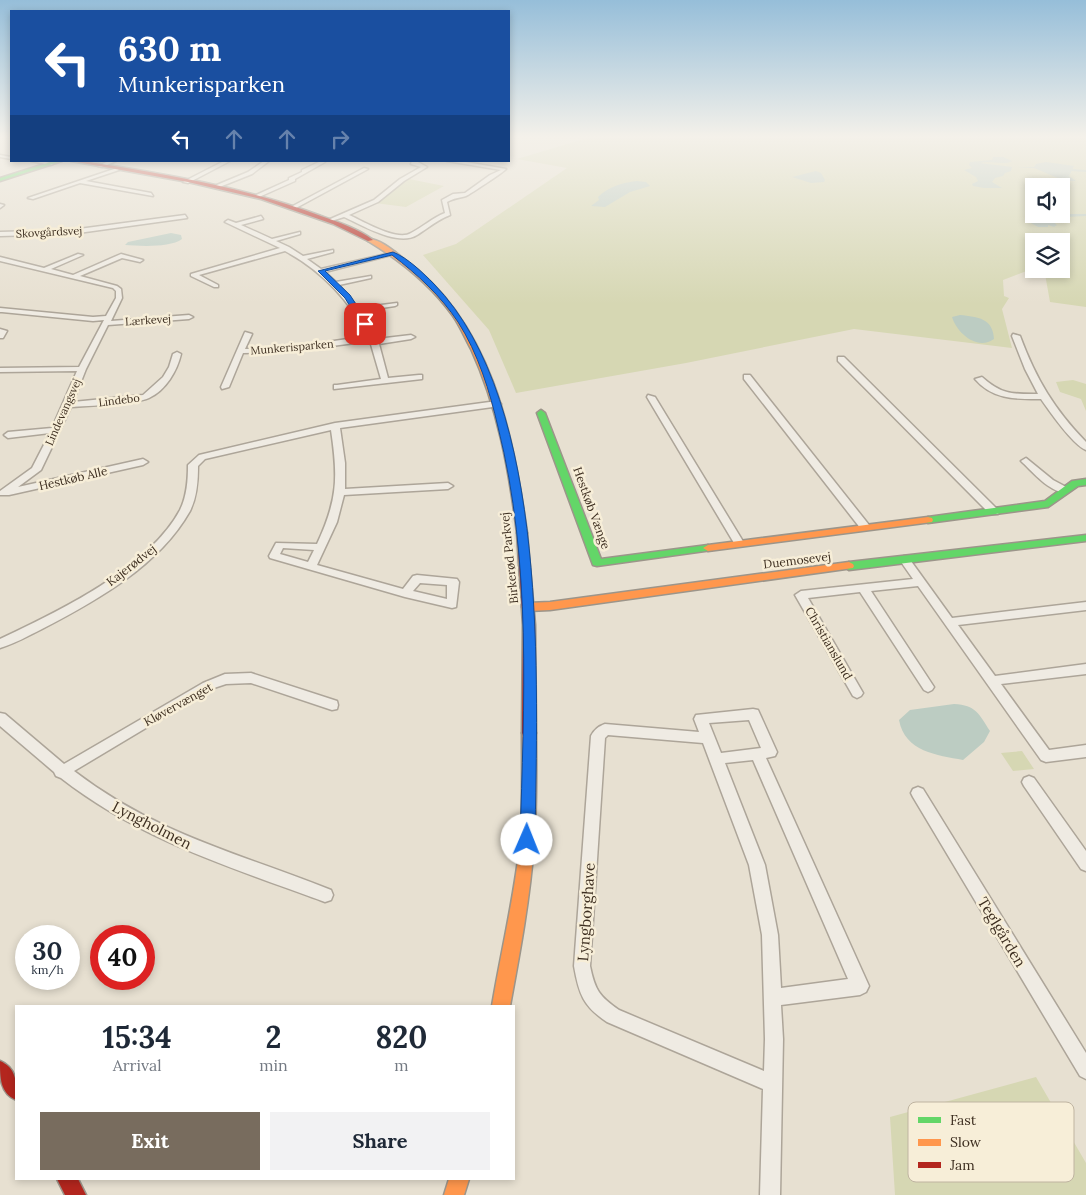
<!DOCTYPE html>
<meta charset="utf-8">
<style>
:root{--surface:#fff;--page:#f2f2f3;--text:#1f2937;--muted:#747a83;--accent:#786c5e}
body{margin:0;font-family:Lora,serif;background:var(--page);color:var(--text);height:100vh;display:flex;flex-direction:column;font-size:19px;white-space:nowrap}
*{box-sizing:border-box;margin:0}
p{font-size:16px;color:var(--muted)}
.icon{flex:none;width:28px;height:28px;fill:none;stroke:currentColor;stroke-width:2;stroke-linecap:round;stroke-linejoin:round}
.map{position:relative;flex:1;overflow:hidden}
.side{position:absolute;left:15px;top:1005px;width:500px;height:175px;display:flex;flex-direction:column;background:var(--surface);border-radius:0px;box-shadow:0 2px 8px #0003}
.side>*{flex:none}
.hud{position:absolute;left:10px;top:10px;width:500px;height:152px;border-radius:0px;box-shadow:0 2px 8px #0003;background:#1a4fa0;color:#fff;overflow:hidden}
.buttons{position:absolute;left:1025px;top:178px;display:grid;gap:10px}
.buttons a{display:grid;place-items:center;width:45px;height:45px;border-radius:0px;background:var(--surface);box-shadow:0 2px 8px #0003;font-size:25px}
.speed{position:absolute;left:15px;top:925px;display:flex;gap:10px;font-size:25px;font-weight:700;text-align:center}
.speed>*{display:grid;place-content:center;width:65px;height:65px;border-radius:50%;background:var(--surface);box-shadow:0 2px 8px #0003;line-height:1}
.speed small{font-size:12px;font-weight:400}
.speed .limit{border:8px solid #d22;background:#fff;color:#111}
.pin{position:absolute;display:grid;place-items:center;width:42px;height:42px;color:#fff;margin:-21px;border-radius:10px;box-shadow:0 2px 8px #0006}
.me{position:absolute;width:55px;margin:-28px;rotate:1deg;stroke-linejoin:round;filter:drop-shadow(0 0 4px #0008)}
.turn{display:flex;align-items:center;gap:18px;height:105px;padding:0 25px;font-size:22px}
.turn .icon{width:65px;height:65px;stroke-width:2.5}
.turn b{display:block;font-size:35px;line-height:42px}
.lanes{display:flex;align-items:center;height:48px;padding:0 25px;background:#0003;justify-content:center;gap:25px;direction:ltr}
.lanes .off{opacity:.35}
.eta{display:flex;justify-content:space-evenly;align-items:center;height:85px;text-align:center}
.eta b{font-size:30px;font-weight:700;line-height:35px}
.button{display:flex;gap:10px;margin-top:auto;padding:10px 25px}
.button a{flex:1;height:58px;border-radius:0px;background:var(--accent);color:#fff;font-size:20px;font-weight:700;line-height:58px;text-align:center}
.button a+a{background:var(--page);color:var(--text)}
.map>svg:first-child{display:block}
</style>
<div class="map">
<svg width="1086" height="1195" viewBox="0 0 1086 1195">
<rect width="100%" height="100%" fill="#e7e0d1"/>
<path fill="#d6d7b3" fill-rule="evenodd" d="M594,136H1086V307L1050,302L1045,274L1033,271L1032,269L1003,280L1004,296L1009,298L1002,309L1012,348L854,329L686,363L516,393L489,330L423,255L456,244L567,168L517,159ZM1034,186H1061V214H1034ZM1034,241H1061V269H1034Z
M409,179L444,186L406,207L375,203Z
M1073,380L1086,384V411L1081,399L1060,392L1056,382Z
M1022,751L1034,769L1013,771L1001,753Z
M1036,1077L1086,1163V1195H895L890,1117Z"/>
<path fill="#bcccc2" d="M993,157H1003L1012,161C1004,166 990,160 980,163L1012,167L1011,171L1005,173L1003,176L995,178L992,182L1002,188H984L973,186L972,184L978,181L976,177L964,170L972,168L969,165L970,162L992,160Z
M1046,162L1074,166L1069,176L1076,181H1065L1034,168L1016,167H1034L1036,164Z
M816,171L821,173L825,180L824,182L811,183L792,177Z
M637,181L646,182L650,186L630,192L605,207L591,206L599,200L598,197C609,186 622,183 637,181Z
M1066,214H1086V216L1065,217L1052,221L1057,225L1054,227L1048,225V227H1038L1031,223L1039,218H1058Z
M171,233L181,235L182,239C170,248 139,246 125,245L128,242Z
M960,315C978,317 993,318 994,339C977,351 957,333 952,317Z
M954,704C976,705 979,714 990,731L984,742L963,760C937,755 905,752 899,720L910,710Z"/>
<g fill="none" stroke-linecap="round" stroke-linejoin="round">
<path stroke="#bcccc2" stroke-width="2" d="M1071,170L1086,171"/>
<g stroke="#ada599" stroke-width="3">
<path id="street" d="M0,155L11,157V159L0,157Z
M31,161H43L53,164L51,165Z
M109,161H116L102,167L98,166Z
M224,161H230L188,183L183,182Z
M264,161H269L252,174L217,188L212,187L248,172Z
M321,161L325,162L295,179V181L259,197L254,196L289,180V178L302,172V170Z
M412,161H416L427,167L404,181L378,202L349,215C363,221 397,242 411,233C423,227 432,218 445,213L442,200L453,194L465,193L490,175L501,170L447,161H460L506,169C505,171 469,195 466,196C459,198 454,198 447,202L450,215C437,220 428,228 417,235C398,247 362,225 344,217L328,222V220L374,200L400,179L421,167L411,164Z
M117,168L119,170L86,181L151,193L153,196L80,183L33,199L28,198Z
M364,168L368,169L296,208L291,207Z
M0,204L4,205L0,208Z
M185,215L187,218L71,234L0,236V232L71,230Z
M261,216L263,219L241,225L272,239L300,232V234L276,241L289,247L303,256L333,250V252L307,259L321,269L395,252V254L325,272L336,282L371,276V278L339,285L358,308L397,303V305L395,306L361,311L377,339L411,335L415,337L411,339L379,344L388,378L419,375H422V379L334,389V385H337L381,379L370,341L286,352L243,353L229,387L222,389L221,387L245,332L252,334L245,349L286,348L368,336C349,300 322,271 285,251L199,275L218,285V287H214L191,276V274L280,248L225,222L228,220L236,223Z
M78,254L83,255L51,269L73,275L121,254L143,260L140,262L122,258L80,276L117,286L121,289L122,298L111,321L189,315L193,317L189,319L108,325L86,369L73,402L143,395L163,377L169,367L173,354L177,352L181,354C177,371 166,390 149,398C138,404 87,406 71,407L41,470L18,487L143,459L148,462L143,465L9,495H0V491L32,468L50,433L8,438L4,435L8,432L52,428L77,371L0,372V368L79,367L104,320L93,321L2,312H0V308L93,317L106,316L116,298V291L113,288L0,261V257L44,268Z
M0,329L7,331L3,338H0Z
M1013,334L1020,336C1036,379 1054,409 1086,442V450C1073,445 1050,412 1041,399C1016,399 993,400 975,379L982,377C1002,395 1013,394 1038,394L1025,369L1012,336Z
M838,357H844L998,510L999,512L998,514H990L838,361Z
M744,375H750L869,525L870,527L869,529H861L744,379Z
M648,395L655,397L744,543L743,545L739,546L734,543L647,397Z
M497,401L501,404L500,406L340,428L345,463V489L448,483L453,486L448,489L344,495L337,522L317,565L403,589L413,576L417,575L457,579L459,582L456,607L452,608L405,597L270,558L269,556L276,543L317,544C338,499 338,477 331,430L205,459L198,466C198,481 197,497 190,511C159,566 96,601 42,629C28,636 14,644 0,648V639C58,612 149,568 180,510C187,496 188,480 188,465L199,455L335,423ZM283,548L314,550L308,562L280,554ZM420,583L447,585V599L413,591Z
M1026,458L1053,480L1068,488L1070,490L1068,492C1052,495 1034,473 1023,463L1021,461Z
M904,556L908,557L952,618L1086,602V610L958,625L995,676L1086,664V674L1001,684L1049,750L1086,745V757L1046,762L1041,760L918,586L871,591L932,684L934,687L932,690L928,692L924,690L860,592L808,598L863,693L861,696L857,698L853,696L795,595L801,591L913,579L899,559Z
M251,673L337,701L338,705L337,709L332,710L251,683L226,684L211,689L74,771C156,834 238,853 331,890L333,895L331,900L325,902C231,867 142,841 61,778L56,776L54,772L0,726V713L5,714L64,764L203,683L225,674Z
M753,709L758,710L777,752L775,756L766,758L869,986L866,992L860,995L781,1005L783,1039L780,1195H760L763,1089L607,1022C583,1006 579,994 574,966L591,736C594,730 599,726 605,724L699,732L694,719L696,715ZM749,720L761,748L721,753L709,723ZM608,735L703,743L749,865L762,935L765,1039L764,1071L619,1010C599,996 595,990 590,966L605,738ZM753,760L848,979L781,988L778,935L765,865L725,763Z
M1029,776L1034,778L1086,851V871L1081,869L1024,786L1022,782L1024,778Z
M918,787L923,789L1086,1053V1079L1080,1076L913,797L911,793L913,789Z"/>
</g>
<g stroke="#9c958a" stroke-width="3">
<path id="fast" d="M54,161H62L0,181V178Z
M541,410L545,413L601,559L708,545L713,548L712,550L597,566L593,565L537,413Z
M1086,479V485L1078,486L1048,507L928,523L923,520L928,517L1045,501L1072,481Z
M1086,535V541L849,570L844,566L849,562Z"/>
</g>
<g stroke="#9c958a" stroke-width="3">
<path id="slow" d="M368,239C379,238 395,252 404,259C491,322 513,433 527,533L526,535L522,536L517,533C509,470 498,408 471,349C465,338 460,326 453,316C431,285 401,261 368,241Z
M928,517L932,518L933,520L932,522L708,551L703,548L708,545Z
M849,562L853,564L854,566L853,568L550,610L528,611L522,607L528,603L550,602Z
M529,728L534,729L536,733C536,770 537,807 534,844C530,898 520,952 510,1006H492C501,952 514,899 520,844C523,807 522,770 522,733L524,729Z
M449,1179H469L464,1195H444Z"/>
</g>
<g stroke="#9c958a" stroke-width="3">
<path id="jam" d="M71,161H83C164,174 245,187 321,216C338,222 359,229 373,240L368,241L333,224L261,199L188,182Z
M522,530L527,533L535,625L536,733L534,737L529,738L524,737L522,733L523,625L517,533Z
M0,1061C17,1068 17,1084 16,1100C0,1093 0,1077 0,1061Z
M57,1179H78L86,1195H65Z"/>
</g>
<use href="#street" fill="#efebe3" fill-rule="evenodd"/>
<use href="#fast" fill="#63d668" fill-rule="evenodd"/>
<use href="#slow" fill="#ff974d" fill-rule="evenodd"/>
<use href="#jam" fill="#b3261e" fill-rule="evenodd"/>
</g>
<linearGradient id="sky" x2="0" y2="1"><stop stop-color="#96bed9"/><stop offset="0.45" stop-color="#f4f1ea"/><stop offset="1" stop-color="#f4f1ea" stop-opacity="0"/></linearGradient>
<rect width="1086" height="304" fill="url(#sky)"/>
<path fill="#1a73e8" stroke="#114b97" d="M393,252C408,258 423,273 434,284C551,404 537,683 535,840L533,845L527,847L522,845L520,840C524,703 532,562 498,427C490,392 478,353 458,322C440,295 418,275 392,255L325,271L350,295L369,324L365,326H362L345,298L318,271Z"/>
<g text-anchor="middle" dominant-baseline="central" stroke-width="5" stroke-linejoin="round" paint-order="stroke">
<g font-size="11" fill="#3d2e20" stroke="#f7eed8">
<text transform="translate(49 232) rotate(-3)">Skovgårdsvej</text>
<text transform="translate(148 320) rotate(-4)">Lærkevej</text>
<text transform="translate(292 347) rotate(-5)">Munkerisparken</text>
<text transform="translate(119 400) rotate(-7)">Lindebo</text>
<text transform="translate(63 412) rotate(-66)">Lindevangsvej</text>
</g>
<g font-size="12" fill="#3d2e20" stroke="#f7eed8">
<text transform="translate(73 478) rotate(-13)">Hestkøb Alle</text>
<text transform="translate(592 508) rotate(70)">Hestkøb Vænge</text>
<text transform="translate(509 558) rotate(-96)">Birkerød Parkvej</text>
<text transform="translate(797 560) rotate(-7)">Duemosevej</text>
<text transform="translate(131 565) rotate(-38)">Kajerødvej</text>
<text transform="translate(829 643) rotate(60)">Christianslund</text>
<text transform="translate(178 704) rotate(-29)">Kløvervænget</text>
</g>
<g font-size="15" fill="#3d2e20" stroke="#f7eed8">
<text transform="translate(152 825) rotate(27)">Lyngholmen</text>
<text transform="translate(586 912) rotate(-86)">Lyngborghave</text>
<text transform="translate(1002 932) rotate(59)">Teglgården</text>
</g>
</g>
<rect x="908" y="1102" width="166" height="80" rx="8" fill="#f7eed8" stroke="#bfb4a1" stroke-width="1"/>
<rect x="918" y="1117" width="23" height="6" fill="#63d668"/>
<rect x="918" y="1139" width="23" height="7" fill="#ff974d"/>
<rect x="918" y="1162" width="23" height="6" fill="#b3261e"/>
<g font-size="14" fill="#3d2e20">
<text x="950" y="1125">Fast</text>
<text x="950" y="1147">Slow</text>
<text x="950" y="1170">Jam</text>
</g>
</svg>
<div class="buttons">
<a><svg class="icon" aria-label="sound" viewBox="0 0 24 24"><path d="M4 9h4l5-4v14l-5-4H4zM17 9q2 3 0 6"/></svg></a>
<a><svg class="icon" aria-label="layers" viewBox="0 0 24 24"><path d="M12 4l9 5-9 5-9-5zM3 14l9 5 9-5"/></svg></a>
</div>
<div class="speed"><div>30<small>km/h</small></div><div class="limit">40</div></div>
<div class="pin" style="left:365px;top:324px;background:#d93025"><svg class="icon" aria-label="arrive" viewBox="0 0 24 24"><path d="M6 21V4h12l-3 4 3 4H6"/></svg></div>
<svg class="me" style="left:527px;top:840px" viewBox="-20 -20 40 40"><circle r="19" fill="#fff"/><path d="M0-13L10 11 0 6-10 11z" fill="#1a73e8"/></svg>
<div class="hud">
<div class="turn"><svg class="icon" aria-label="left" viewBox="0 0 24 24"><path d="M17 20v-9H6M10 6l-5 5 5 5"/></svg><div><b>630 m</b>Munkerisparken</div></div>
<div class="lanes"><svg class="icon" aria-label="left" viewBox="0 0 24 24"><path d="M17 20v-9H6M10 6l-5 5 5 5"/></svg><svg class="icon off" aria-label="ahead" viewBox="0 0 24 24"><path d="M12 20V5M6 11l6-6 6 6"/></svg><svg class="icon off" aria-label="ahead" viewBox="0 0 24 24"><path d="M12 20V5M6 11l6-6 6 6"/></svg><svg class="icon off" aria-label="right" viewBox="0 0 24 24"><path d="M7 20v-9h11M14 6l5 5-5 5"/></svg></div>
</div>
<section class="side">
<div class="eta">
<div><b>15:34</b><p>Arrival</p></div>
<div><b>2</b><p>min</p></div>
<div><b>820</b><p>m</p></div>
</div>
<div class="button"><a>Exit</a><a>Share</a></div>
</section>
</div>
